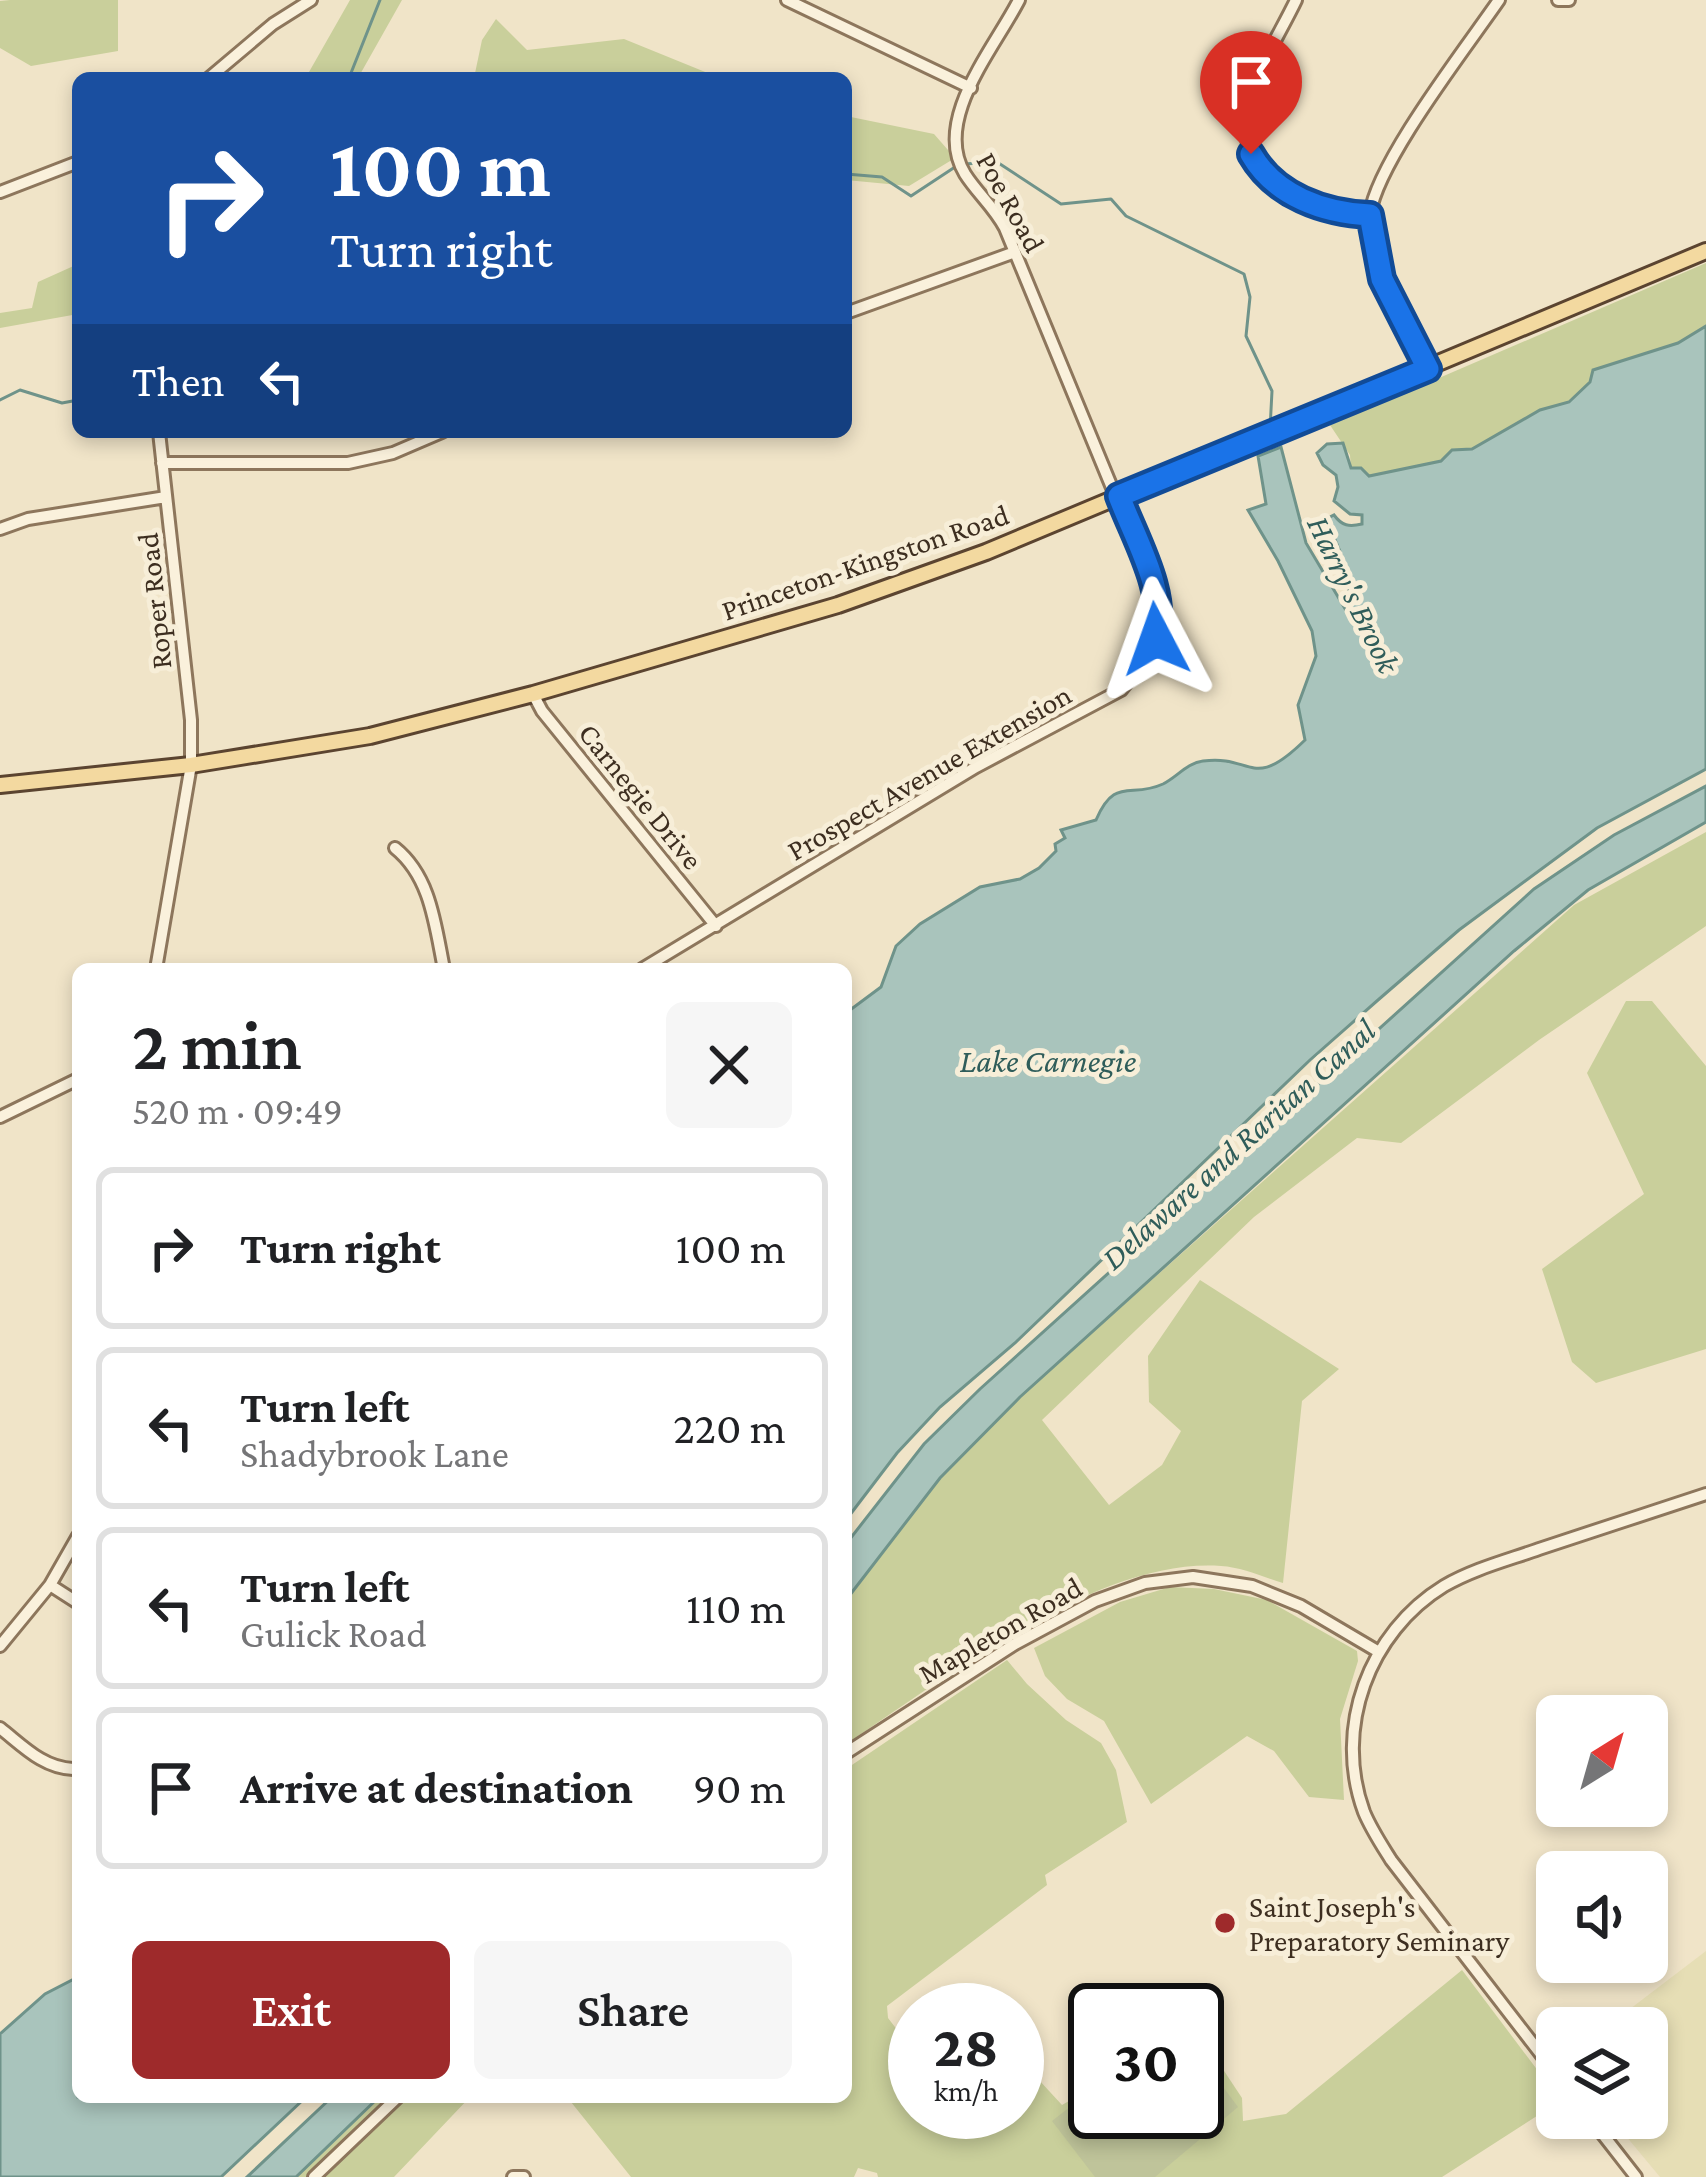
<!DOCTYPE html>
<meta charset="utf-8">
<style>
:root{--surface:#fff;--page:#f6f6f6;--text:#202124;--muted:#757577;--line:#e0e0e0;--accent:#9e2a2b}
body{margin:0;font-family:"Crimson Pro",serif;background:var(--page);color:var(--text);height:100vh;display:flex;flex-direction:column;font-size:45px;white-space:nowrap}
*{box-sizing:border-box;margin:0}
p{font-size:39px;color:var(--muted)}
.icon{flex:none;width:66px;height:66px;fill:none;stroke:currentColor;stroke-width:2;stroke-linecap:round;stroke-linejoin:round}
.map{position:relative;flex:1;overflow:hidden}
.drawer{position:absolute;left:72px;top:963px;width:780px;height:1140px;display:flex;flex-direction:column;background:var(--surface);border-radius:18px;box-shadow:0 6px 18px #0003}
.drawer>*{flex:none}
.banner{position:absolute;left:72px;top:72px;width:780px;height:366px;border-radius:18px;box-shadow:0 6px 18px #0003;background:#1a4fa0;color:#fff;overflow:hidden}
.needle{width:78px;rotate:37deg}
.fabs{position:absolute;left:1536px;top:1695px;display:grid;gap:24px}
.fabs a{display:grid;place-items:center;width:132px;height:132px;border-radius:18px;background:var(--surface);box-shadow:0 6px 18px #0003;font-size:60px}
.speed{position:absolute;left:888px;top:1983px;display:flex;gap:24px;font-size:60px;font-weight:700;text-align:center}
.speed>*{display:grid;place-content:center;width:156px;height:156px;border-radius:50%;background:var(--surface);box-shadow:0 6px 18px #0003;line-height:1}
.speed small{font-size:30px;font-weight:400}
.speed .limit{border:6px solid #111;border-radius:18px;background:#fff;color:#111}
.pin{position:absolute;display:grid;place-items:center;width:102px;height:102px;color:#fff;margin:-123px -51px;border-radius:50% 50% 50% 0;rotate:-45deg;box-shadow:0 0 12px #0007}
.pin .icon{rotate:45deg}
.me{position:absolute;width:132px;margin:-66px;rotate:356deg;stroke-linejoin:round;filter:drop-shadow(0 0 9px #0008)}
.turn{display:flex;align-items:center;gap:42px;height:252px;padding:0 60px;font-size:54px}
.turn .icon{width:156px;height:156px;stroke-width:2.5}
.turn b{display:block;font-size:84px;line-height:102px}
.then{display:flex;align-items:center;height:114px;padding:0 60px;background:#0003;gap:24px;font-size:45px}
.round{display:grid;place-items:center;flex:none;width:126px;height:126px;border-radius:18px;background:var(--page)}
.overview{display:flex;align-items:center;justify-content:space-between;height:204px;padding:0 60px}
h1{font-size:72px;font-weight:600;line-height:90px}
.cta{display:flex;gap:24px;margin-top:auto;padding:24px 60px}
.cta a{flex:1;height:138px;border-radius:18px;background:var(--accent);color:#fff;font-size:48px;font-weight:600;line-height:138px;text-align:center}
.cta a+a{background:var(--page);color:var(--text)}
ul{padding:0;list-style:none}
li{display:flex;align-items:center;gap:36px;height:162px;margin:0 24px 18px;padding:0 36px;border:6px solid var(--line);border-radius:18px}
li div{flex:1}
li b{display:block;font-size:45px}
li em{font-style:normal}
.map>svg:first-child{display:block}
</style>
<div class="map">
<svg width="1706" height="2177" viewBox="0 0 1706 2177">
<rect width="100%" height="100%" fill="#f0e4c8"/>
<path fill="#e6deb5" d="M1706,1951V2177H1660L1611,2118H1647V2028H1605Z"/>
<path fill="#c9cf9b" d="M10,0H118V51L31,66L0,48V1Z
M350,0H402L358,78H311L309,72Z
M496,19L527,50L624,39L720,78H474L482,40Z
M846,116L934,134L955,158L909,186L846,180Z
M1706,263V326L1678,343L1594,370L1590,382L1569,402L1540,410L1471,449L1452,450L1441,461L1401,471L1368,476L1351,469L1350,455L1330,425Z
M78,264V314L0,328V313L32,308L38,282Z
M1706,832V926L1539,1040L1401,1143L1357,1138L1254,1217L1042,1420L1109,1505L1162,1465L1181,1431L1149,1402L1148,1356L1200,1280L1339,1369L1302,1401L1283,1583C1263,1577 1241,1567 1221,1566C1098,1557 945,1679 846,1744V1600L940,1478L1020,1397L1574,905Z
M1626,1001H1652L1706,1066V1349L1596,1383L1572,1362L1542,1269L1644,1194L1587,1073Z
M1170,1587L1214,1589L1267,1600L1357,1651L1358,1661L1340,1719L1344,1800L1309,1797L1274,1751L1247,1736L1151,1804L1104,1721L1067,1699L1045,1676L1034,1648L1120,1602Z
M1007,1660L1027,1684L1066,1720L1101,1743L1116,1770L1127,1822L1045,1875L1047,1885L887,2006L888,2018L915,2053V2112H1017L1020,2067H1027L1062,2105L1095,2086V2112H1197V2030L1242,2098L1243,2121L1286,2114L1462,1970L1557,2096V2103L1442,2177H878L877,2173L858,2168L854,2177H631L567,2097H846V1769Z
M379,2097H470L394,2177H296Z"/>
<path fill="#bfc49a" d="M1197,2052L1238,2107L1155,2177H1095L1052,2121L1075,2103L1085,2102L1095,2095V2112H1197Z"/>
<path fill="#a9c4bc" stroke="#6f938a" stroke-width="3" d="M1706,326V769L1597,828L1459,930L1378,1000L1310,1060L1015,1343L940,1407L897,1453L846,1520V1013L881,987L896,946L920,924L980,887L1020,879L1039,868L1056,851L1055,844L1065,838L1061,830L1096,820C1115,776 1130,799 1163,784C1177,777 1187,763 1203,761C1253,754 1251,793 1305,740L1298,705L1316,656L1312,631L1278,561L1248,510L1266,504L1258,456L1281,447L1306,543L1350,617C1351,581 1344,550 1324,520L1334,515C1342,526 1349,527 1362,524V515L1350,514L1334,501L1338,487L1336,475L1323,465L1317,453L1327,444L1343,443L1351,468H1361L1369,476L1441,461L1452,450L1472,449L1540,410L1569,402L1590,382L1593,370L1678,343Z
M1706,786V822L1588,890L1514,951L1020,1397L940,1478L846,1600V1544L924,1444L980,1389L1534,889L1614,835Z
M78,1977V2097H306L221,2177H0V2034L45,1994Z
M332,2097H379L296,2177H247Z"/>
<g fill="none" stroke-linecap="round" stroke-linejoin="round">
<path stroke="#6f938a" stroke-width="3" d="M349,78L380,0
M964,164L997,162L1061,204L1111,199L1126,216L1244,274L1250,297L1246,336L1272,391L1270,429
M846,174L882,177L911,196L955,167
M0,400L20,390L62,403L78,400"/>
<g stroke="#8d765c" stroke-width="16">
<path id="minor" d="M787,0L971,88
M1296,0C1268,59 1206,140 1283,187C1312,205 1335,214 1369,215
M1558,0H1569
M209,78L273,24L311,0
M0,192L78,162
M846,313L1015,252
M1428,369C1405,325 1363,267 1370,214C1377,162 1466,48 1499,0
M162,463H348L393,453L442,432
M0,529L28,519L166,497
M533,694L542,711L716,926
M395,848C431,877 435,925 444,969
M156,969L191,765V720L159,432
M642,969L976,767L1121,690L1150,654L1159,627L1157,597L1005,228C994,207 977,193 965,174C932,120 994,49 1019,0
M0,1117L78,1079
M50,1585L78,1603
M0,1646L50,1585L78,1536
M0,1728C23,1746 43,1768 73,1769
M846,1753L1015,1644L1095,1601L1145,1583L1193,1577L1252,1586L1301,1606L1379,1652
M1557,2075L1391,1860C1381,1844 1371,1829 1364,1812C1333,1728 1369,1632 1444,1586C1473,1569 1508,1560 1539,1549C1595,1531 1650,1512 1706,1494
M1590,2118L1636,2177
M314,2177L398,2097
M513,2177H524"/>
</g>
<g stroke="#5b4430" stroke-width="20">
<path id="major" d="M0,785L191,765L370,736L533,694L838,605L986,552L1706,251"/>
</g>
<use href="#minor" stroke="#faf1dc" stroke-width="10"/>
<use href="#major" stroke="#f3d9a0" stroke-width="14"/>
</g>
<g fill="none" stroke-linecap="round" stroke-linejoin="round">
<g stroke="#114b97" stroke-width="30">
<path id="route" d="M1156,639C1168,593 1135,539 1119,496L1428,369L1382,279L1370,215C1324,213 1275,196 1251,154"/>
</g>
<use href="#route" stroke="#1a73e8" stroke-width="21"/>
</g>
<circle fill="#9e2a2b" stroke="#f7eed8" stroke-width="4.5" cx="1225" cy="1923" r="12"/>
<g text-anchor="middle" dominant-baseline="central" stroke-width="10" stroke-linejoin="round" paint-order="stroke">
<g font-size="30" fill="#3d2e20" stroke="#f7eed8">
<text transform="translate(1011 202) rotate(61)">Poe Road</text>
<text transform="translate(865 562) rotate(-19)">Princeton-Kingston Road</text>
<text transform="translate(154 601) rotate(-96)">Roper Road</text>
<text transform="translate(929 772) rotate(-30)">Prospect Avenue Extension</text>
<text transform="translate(641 796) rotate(51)">Carnegie Drive</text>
<text transform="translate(1000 1630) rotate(-30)">Mapleton Road</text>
</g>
<g font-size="30" fill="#3d2e20" stroke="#f7eed8" text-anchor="start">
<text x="1249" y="1906">Saint Joseph's<tspan x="1249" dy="34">Preparatory Seminary</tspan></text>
</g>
<g font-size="33" font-style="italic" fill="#2f5d5a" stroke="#f7eed8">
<text transform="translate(1354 594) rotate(64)">Harry's Brook</text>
<text x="1048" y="1060">Lake Carnegie</text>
<text transform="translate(1238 1144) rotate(-42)">Delaware and Raritan Canal</text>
</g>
</g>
</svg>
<div class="fabs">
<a><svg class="needle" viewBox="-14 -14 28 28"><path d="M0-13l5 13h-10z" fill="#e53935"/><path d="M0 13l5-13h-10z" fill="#757577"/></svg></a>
<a><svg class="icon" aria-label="sound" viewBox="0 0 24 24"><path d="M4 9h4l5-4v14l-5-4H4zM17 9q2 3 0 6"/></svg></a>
<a><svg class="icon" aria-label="layers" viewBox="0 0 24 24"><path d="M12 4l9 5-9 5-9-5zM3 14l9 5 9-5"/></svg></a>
</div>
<div class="speed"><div>28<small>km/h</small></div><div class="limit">30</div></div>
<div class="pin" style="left:1251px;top:154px;background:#d93025"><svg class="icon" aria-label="arrive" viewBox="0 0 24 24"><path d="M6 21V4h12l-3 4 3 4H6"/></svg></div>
<svg class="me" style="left:1156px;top:639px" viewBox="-20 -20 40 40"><path d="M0-17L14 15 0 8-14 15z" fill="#1a73e8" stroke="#fff" stroke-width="4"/></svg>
<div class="banner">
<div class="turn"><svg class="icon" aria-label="right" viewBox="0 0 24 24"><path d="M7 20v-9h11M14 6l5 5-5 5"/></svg><div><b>100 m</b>Turn right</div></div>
<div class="then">Then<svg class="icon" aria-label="left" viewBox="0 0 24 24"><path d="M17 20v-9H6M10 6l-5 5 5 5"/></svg></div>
</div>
<section class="drawer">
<div class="overview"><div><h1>2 min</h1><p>520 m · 09:49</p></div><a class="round"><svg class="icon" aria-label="close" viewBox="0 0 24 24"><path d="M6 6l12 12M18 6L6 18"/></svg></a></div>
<ul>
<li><svg class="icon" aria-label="right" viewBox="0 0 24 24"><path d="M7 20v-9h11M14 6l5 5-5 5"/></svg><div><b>Turn right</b></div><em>100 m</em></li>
<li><svg class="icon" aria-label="left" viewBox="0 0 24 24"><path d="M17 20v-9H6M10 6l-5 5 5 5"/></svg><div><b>Turn left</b><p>Shadybrook Lane</p></div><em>220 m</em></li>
<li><svg class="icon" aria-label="left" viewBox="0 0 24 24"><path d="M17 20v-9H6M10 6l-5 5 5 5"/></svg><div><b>Turn left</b><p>Gulick Road</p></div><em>110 m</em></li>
<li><svg class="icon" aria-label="arrive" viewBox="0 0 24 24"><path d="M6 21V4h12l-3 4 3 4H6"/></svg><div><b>Arrive at destination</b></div><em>90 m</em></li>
</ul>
<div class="cta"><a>Exit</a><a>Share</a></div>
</section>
</div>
